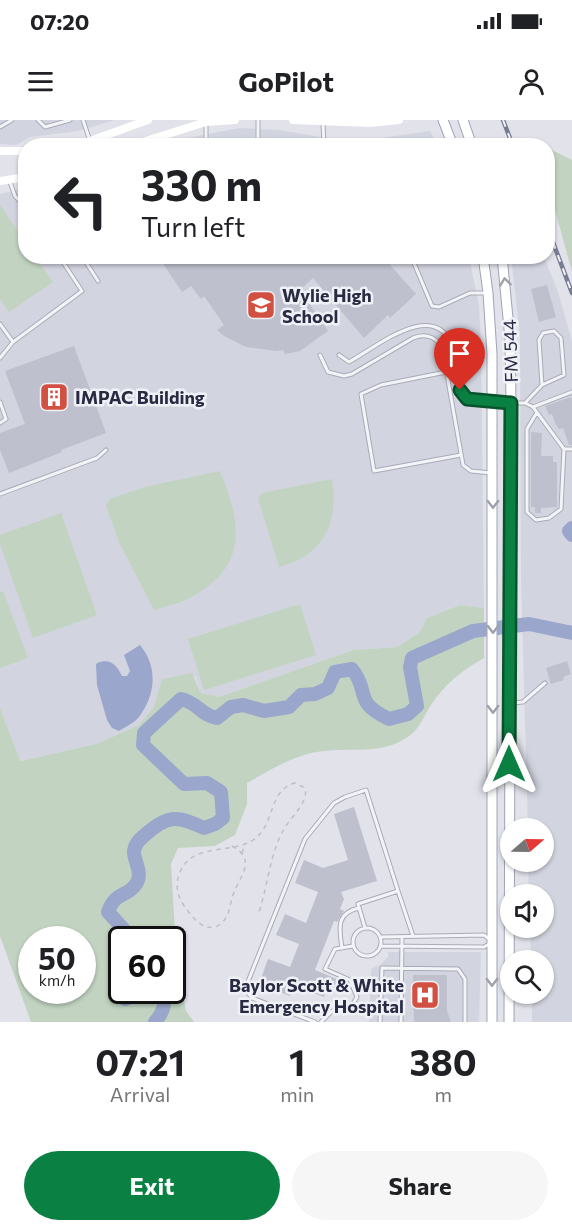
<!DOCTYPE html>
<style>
:root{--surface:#fff;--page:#f6f6f6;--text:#202124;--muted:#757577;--accent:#0b8043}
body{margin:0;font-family:Commissioner,sans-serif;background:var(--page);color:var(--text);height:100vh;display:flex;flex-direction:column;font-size:22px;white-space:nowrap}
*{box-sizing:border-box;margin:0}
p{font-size:20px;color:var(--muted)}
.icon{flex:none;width:33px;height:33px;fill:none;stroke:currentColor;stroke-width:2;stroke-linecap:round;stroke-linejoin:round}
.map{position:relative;height:902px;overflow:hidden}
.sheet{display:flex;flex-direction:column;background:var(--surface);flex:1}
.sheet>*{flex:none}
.banner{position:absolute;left:18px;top:18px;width:537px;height:126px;border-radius:24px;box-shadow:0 2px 4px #0004;background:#fff;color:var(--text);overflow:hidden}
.needle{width:39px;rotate:70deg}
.controls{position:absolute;left:500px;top:698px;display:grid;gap:12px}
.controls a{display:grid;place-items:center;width:54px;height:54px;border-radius:50%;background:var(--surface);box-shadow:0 2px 4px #0004;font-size:30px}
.speed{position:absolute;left:18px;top:806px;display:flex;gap:12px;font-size:30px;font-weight:700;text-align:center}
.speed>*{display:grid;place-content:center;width:78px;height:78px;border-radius:50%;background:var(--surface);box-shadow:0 2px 4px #0004;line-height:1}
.speed small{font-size:15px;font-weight:400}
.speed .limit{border:3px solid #111;border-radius:9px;background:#fff;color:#111}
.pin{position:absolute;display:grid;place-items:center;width:51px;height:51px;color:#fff;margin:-62px -26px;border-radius:50% 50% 50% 0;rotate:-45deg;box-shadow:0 0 6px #0007}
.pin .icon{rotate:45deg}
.me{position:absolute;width:66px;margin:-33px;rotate:0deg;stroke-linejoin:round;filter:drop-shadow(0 0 4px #0008)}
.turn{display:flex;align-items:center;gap:21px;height:126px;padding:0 24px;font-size:27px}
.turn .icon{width:78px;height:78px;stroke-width:2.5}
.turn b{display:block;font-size:42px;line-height:51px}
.eta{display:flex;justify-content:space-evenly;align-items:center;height:102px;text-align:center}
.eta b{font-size:36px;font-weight:700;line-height:42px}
.action{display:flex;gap:12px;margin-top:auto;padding:12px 24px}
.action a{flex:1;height:69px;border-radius:36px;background:var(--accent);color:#fff;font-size:24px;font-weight:700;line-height:69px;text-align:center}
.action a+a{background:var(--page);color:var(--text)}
.status{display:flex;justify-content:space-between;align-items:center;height:42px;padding:0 30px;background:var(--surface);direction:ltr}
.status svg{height:16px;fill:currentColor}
header{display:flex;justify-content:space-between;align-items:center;height:78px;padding:0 24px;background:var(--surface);font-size:27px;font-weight:700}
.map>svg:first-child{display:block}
</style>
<div class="status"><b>07:20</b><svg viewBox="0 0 49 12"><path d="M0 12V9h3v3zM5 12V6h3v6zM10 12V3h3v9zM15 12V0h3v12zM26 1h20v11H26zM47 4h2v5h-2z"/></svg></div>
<header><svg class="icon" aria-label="menu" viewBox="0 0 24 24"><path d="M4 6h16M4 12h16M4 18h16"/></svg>GoPilot<svg class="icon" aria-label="person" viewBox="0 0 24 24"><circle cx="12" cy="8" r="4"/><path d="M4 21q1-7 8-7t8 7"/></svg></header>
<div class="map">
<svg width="572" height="902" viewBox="0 0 572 902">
<rect width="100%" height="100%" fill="#e1e2ea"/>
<path fill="#d2d4df" d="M0,0H115L78,11L30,17L17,25L0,24Z
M240,8L279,10L333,19H374L430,11L438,25L164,26L192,17Z
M25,68L26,136L469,137L479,186L481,224L484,488L460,485L427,498L420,512L397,527L353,530L219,577L201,573L195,556L154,587L139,605L96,624L19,641L0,588V74Z
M511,137H544L558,172L572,221V902H532V873H543V840H531L530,807H543V774H529L528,741H543V708H528L521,458L520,215Z
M388,832H481L479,902H369L371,849L380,845L388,837Z"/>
<path fill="#c2d4c1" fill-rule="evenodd" d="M548,28L572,40V152L548,64Z
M0,85L25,122L26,136L35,137L53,162L9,192L0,179Z
M220,351C241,402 249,445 193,476C182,483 166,486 154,490L119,422L106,386L110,379L145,367Z
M332,359C339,403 324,435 279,447L258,378L262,373Z
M61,393L97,495L33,518L0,424V415Z
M3,471L28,538L0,548V472Z
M300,484L316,535L204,570L188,519Z
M460,485L484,488V538C464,549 449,561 435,579C420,599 423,611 397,623C375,633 347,628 324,631C295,634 272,649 247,663V684L235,715L215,726L178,728L171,744L177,846L186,891L194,902H31L0,816V588L20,641L96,624L139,605L154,587L162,559L192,553L201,573L219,577L353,530L397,527L420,512L427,498ZM32,819H82V870H32ZM122,819H172V870H122Z"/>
<path fill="#9aa6cb" d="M140,525C158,547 156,574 139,597C134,603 125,607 119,611L112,608L107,600L97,565L96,545L97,543C110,538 116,544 122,556H127L130,551L124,535Z"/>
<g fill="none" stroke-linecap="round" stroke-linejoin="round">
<path stroke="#9aa6cb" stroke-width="14" d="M572,408L569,411L572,415
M126,819V812L108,792C116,770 127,778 136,764C143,754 135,743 134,733C134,724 140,719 146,714C169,694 178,696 204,708L215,704L223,698L221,672L207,663L184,664L143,625L144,613L181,579C199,583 200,595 217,598L231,587L243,585L264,591L289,587L301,575L315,574L328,568L335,552L352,549C371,573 352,581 389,599L408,594L417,586L410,547L412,538L473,511L529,504L572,513
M122,825L116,829C119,842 114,857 116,873L125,879L145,870
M155,902C164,891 167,883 160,870"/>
</g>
<path fill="#bec0cd" d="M158,136H382L416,174L390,198L388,195L364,218L313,158L300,170L328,211L300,231L285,234L283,230L277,231L246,227L224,216L217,210L224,205L204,176L201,179L191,166L182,172Z
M547,165L556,197L539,202L531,169Z
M74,226L106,313L61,330L62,332L9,353L0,330V313L25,304L5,251Z
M571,277L572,280V325H569L563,308L559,309L556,305L552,294L549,295L545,286Z
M531,312L542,313L541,336H553V342H557V387L541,388V393H535V387H531Z
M567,541L571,554L563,557L564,560L551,564L546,548Z
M354,687L377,761L341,772L344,779L340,789L344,791L337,802L334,801L315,850L339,860L334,873L326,871L324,877L295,866L290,876L259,864L268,839L290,847L299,824L276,815L285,794L306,803L318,772L295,763L304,740L323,748L348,740L334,694Z
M413,855H447V891L451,902H414Z"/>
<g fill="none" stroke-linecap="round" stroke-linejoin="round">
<g stroke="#aaabb8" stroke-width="5">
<path id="service" d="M38,0L45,7L70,0
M83,0L90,21
M258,0V26
M323,3L324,26
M0,7L12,0
M200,26L206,21V4
M10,62L15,76L26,88
M82,136L98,161
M411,136L432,186L439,187L470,173H487
M0,204L13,222L82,171L59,136
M320,235L328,252L344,256L352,254L413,218C427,212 439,218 443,232L463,345L471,351L491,353
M339,235L349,242C378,226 437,176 454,230C459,247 456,264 467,279L491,283
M0,238L13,222
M446,252L381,265L361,274L374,351L461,335
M0,282L6,299L0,303
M513,283H525L542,265L539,220L543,213L554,211L561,218L564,255L542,265
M525,283L533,287L564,329
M533,287L572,272
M536,294L527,309V392L536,400L549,398L561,389L564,329H572
M0,374L97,338L106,330
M511,583L523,582L545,563
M398,771L413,816
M353 822a14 14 0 1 1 28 0a14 14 0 1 1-28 0Z
M381,817L484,815L489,819
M381,826L484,827L491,823
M342,828C339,808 336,793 359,788
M315,902L252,878L245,869L305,719L334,683L345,677L366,670L398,771L358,784L365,808
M321,902L332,891L351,887L357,877L350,860L325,849L335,829L353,826
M380,902L382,848L458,849L465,859V902
M401,902L402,817"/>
</g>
<g stroke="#9fa3b6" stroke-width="11">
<path id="primary" d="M443,0L453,26
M463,0L472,26
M483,136L488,173L492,234V902
M502,136L510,219L511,283L509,902"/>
</g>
<path stroke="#bec0c9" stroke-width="1.5" stroke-dasharray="4.5 4.5" stroke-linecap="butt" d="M232,726C256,739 242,754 235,770C228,785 232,798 216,807C205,809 199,804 192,796C182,784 173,772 179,755C191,719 235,737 257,717C275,701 269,670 295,663L305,668C309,682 291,697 284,709C269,735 268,767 258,795
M242,733L245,724"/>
<use href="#service" stroke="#f3f4f8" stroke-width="3"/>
<path stroke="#fff" stroke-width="8" d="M293,0L370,3L399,0
M69,26L90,21L148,0
M130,26L206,2L235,0
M0,31H26
M0,61L26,57"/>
<use href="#primary" stroke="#fff" stroke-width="9"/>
<g stroke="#797d94" stroke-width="4.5">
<path id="rail" d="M503,0L513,26
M548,109L572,173"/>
</g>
<use href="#rail" stroke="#f0f1f7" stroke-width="2" stroke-dasharray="7" stroke-linecap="butt"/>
</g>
<defs><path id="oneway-chevron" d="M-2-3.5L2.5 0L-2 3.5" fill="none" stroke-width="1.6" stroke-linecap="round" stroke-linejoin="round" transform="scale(1.5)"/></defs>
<g stroke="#9ea0aa">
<use href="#oneway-chevron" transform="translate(505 162) rotate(-97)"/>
<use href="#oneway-chevron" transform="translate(493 384) rotate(90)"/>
<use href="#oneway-chevron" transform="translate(493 509) rotate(90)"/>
<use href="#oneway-chevron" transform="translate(493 589) rotate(90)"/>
<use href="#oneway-chevron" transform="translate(492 862) rotate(90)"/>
</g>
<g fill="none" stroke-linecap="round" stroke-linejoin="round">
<g stroke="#07532c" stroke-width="15">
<path id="route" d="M460,270L467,279L511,283L509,644"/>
</g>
<use href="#route" stroke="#0b8043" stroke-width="10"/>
</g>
<defs>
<g id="school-square" transform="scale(1.5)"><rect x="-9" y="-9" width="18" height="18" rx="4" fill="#d25042" stroke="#f0f1f7"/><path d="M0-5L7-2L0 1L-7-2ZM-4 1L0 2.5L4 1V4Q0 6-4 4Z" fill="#fff"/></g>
<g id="building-square" transform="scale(1.5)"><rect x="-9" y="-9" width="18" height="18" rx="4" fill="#d25042" stroke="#f0f1f7"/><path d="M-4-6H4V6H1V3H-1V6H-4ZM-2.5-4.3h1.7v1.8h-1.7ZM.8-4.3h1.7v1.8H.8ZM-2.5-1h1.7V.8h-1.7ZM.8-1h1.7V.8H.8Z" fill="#fff"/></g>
<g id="hospital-square" transform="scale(1.5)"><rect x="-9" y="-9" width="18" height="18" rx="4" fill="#d25042" stroke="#f0f1f7"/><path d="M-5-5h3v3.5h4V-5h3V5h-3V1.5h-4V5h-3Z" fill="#fff"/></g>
</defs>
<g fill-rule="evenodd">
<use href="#school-square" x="261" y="185"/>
<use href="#building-square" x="54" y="277"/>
<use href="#hospital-square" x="425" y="875"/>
</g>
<g text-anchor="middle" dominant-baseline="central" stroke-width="5" stroke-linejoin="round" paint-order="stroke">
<g font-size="18" font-weight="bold" fill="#282b42" stroke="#f0f1f7" text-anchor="start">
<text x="282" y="175">Wylie High<tspan x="282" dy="21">School</tspan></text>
<text x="75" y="277">IMPAC Building</text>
<text x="404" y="865" text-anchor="end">Baylor Scott &amp; White<tspan x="404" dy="21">Emergency Hospital</tspan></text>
</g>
<g font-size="18" fill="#282b42" stroke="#f0f1f7">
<text transform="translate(510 231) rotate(-92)">FM 544</text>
</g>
</g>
</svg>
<div class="controls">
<a><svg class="needle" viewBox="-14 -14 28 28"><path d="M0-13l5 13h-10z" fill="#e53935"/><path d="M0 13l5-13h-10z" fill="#757577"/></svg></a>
<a><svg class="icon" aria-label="sound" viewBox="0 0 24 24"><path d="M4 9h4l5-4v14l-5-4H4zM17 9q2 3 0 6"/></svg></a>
<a><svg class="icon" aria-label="search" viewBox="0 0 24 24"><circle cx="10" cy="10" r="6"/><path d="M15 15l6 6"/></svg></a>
</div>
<div class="speed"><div>50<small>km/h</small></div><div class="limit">60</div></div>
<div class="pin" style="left:460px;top:270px;background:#d93025"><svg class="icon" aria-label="arrive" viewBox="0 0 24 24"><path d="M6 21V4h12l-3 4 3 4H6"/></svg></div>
<svg class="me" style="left:509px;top:644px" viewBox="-20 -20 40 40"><path d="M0-17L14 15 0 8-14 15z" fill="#0b8043" stroke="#fff" stroke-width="4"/></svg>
<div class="banner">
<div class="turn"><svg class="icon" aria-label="left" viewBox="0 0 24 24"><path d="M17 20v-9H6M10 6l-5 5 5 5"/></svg><div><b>330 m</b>Turn left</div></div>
</div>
</div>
<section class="sheet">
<div class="eta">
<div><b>07:21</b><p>Arrival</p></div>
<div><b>1</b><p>min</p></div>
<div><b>380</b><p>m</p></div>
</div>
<div class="action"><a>Exit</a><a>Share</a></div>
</section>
